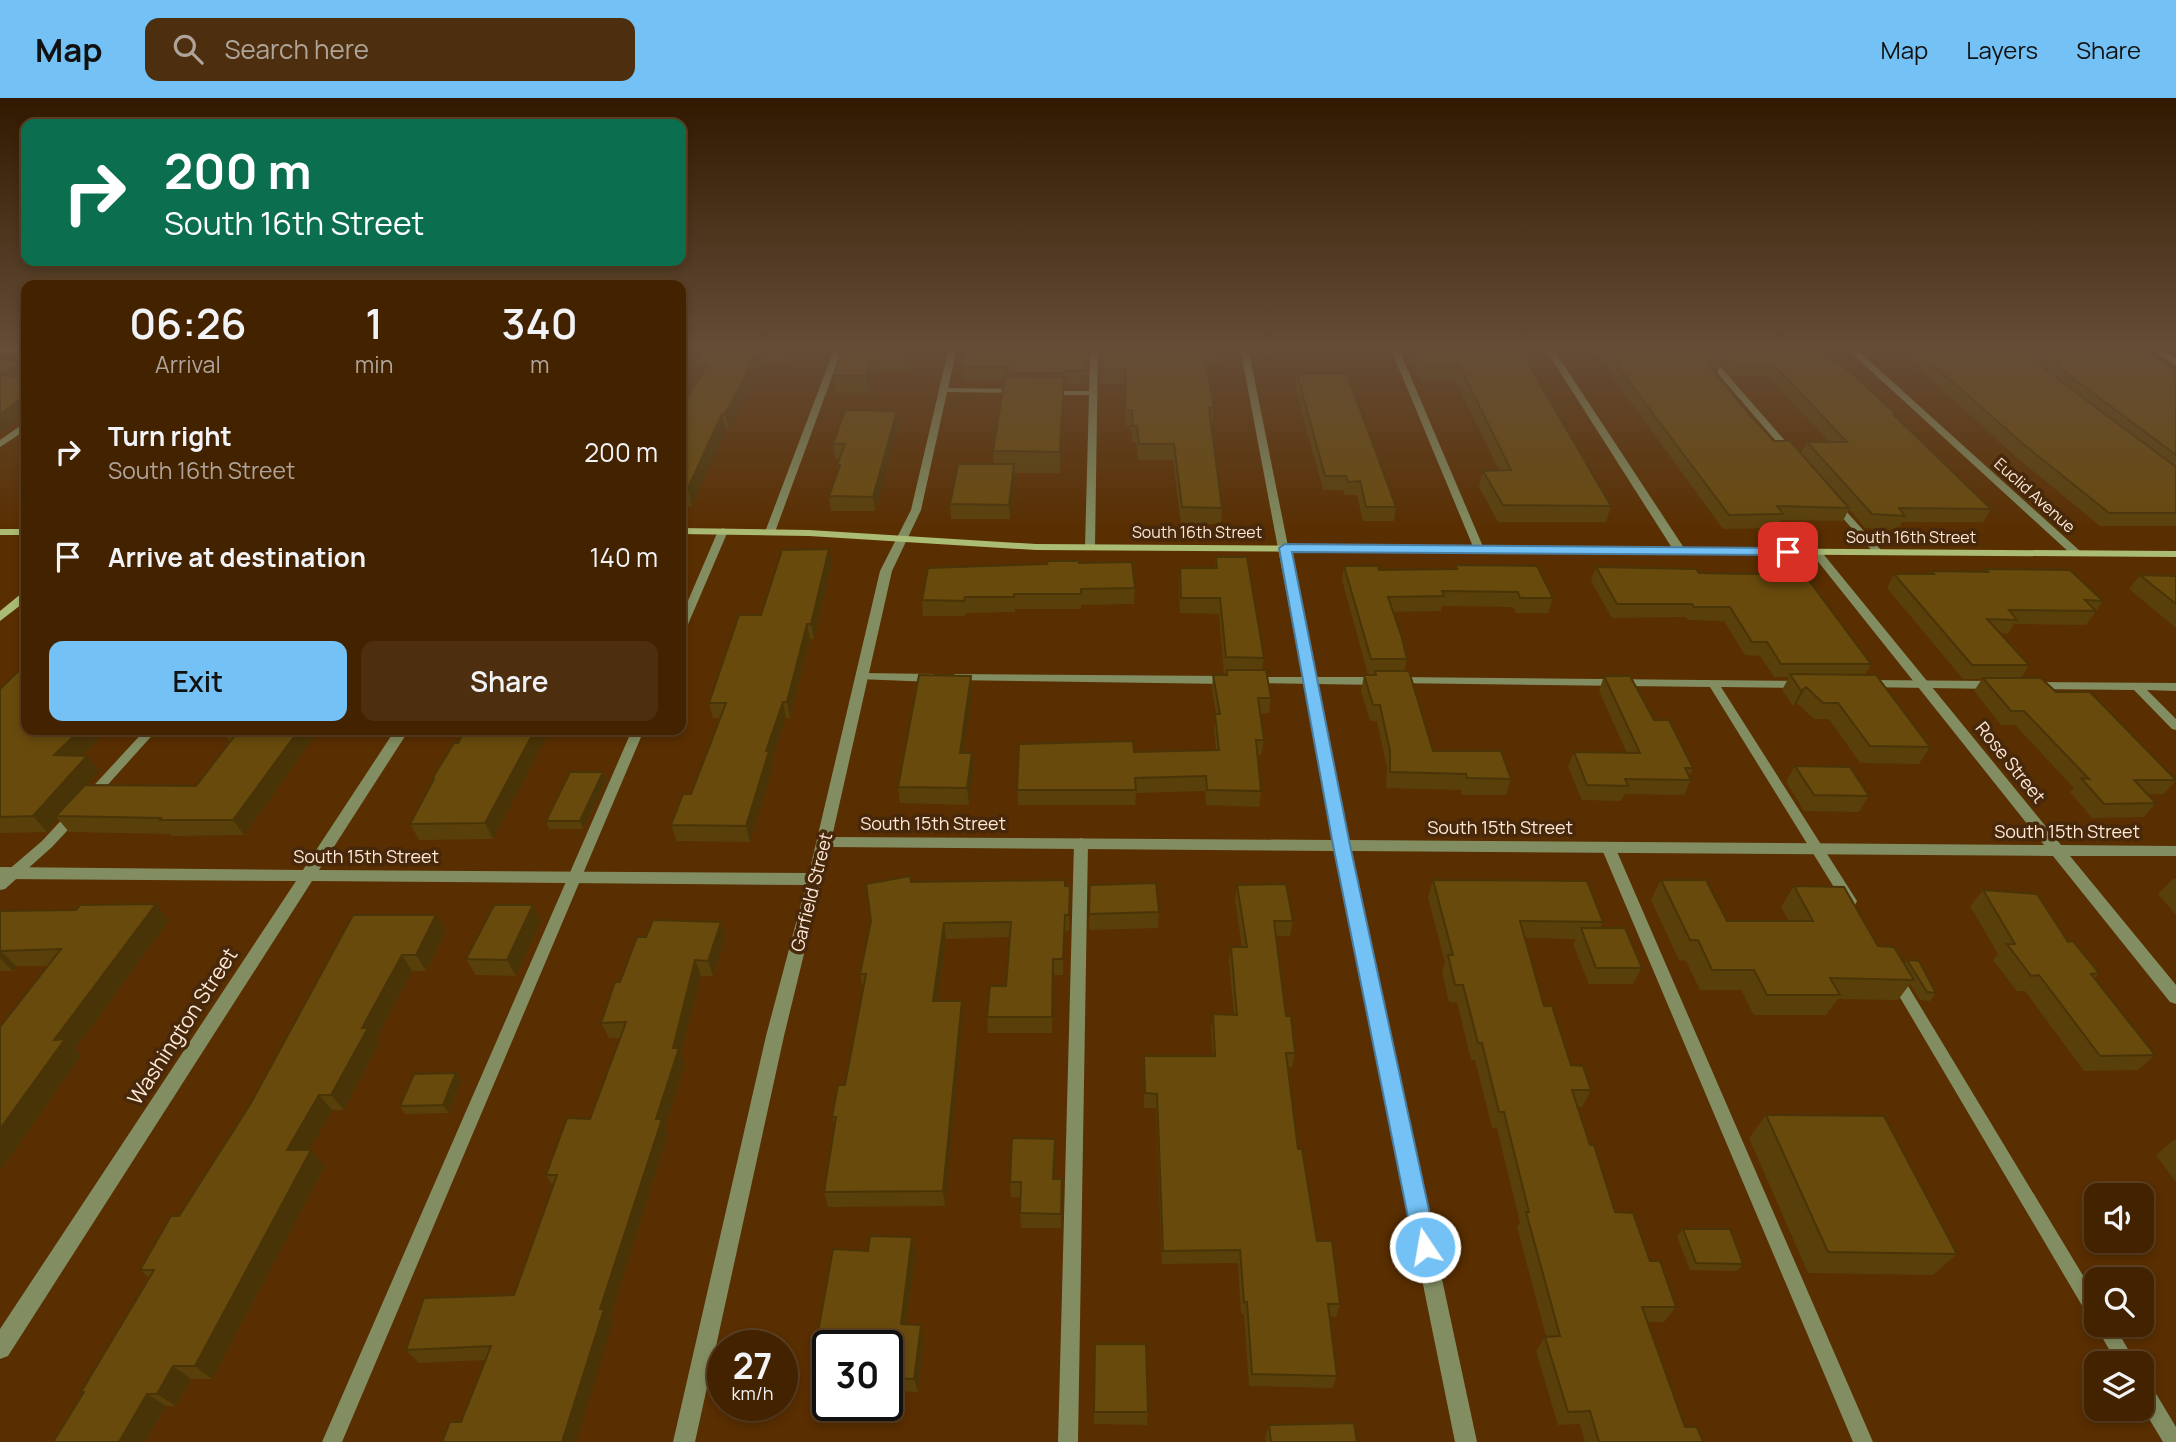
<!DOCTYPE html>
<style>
:root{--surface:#432200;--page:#4d2f0f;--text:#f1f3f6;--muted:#afa499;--line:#5b3f22;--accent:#73c1f5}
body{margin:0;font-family:Manrope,sans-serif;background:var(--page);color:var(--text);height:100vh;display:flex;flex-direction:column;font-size:26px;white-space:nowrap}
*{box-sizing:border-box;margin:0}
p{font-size:23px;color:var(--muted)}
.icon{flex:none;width:38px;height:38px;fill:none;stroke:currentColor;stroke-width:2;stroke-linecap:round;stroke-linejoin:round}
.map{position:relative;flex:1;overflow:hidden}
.panel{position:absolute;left:21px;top:182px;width:665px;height:455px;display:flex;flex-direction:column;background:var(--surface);border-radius:14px;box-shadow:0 4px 10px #0003,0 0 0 2px var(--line)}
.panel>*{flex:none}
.hud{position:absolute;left:21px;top:21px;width:665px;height:147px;border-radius:14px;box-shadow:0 4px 10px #0003,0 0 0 2px var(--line);background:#0b6e4f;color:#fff;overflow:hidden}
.buttons{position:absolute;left:2084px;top:1085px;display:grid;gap:14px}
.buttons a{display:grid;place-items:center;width:70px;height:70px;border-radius:14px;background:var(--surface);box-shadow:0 4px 10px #0003,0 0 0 2px var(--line);font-size:35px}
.speed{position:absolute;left:707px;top:1232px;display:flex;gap:14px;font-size:35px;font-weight:700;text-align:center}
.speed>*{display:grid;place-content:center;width:91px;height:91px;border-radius:50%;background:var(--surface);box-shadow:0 4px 10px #0003,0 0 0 2px var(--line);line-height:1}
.speed small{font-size:18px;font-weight:400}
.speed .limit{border:4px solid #111;border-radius:10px;background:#fff;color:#111}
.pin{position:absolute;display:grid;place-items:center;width:60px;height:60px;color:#fff;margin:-30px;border-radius:14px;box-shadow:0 4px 10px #0006}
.me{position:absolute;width:77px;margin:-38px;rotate:348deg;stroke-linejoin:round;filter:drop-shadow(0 0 5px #0008)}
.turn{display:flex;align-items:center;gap:24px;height:147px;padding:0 28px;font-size:32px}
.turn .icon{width:91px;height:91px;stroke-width:2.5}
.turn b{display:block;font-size:49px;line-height:60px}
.eta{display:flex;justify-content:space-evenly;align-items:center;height:119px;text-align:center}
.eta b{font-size:42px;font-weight:600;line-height:49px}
.cta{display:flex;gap:14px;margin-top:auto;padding:14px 28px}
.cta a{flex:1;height:80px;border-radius:14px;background:var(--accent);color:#111;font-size:28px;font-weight:600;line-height:80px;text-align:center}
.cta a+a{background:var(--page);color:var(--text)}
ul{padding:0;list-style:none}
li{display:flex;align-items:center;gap:21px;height:105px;padding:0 28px}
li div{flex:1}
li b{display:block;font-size:26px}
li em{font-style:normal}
header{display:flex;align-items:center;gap:42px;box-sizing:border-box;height:98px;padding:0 35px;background:var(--accent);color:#111}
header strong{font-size:33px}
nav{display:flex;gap:38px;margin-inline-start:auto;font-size:24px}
.search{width:490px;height:63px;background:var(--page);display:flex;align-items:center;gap:18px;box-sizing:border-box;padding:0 24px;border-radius:14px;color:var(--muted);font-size:26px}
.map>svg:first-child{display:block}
</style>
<header>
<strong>Map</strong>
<div class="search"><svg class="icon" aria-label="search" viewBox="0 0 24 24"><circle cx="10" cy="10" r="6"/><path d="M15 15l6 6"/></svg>Search here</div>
<nav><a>Map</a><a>Layers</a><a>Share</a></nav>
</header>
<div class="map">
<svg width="2176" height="1344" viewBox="0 0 2176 1344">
<rect width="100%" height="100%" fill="#592e00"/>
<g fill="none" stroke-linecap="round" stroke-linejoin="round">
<path fill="#828e61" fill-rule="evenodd" d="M835,249H843L775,434L773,436H767L765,434Z
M1090,249H1098L1095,449L1090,452L1085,449L1089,297H1048L1044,295L1048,293H1089Z
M1390,249H1398L1484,451L1482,453L1479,454L1474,451Z
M1695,249H1703L1793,352V356H1787Z
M940,290L1019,291L1023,293L1019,295L943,294L939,292Z
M23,326H26V332L0,349V342Z
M1834,402L1837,403L1881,452V456H1875L1831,407L1829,405Z
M723,430L728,433L686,531L681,534V519L718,433Z
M862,575L933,576L939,580L933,584L858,581L856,579Z
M955,576L1227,578L1233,582L1227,586L951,582L949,580Z
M1252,579H1378L1384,583L1378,587L1248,585L1246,583L1248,581Z
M1396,579L1805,583L1807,586L1805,589L1801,590L1721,589L1857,803L1855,807H1845L1710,589L1392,585L1390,583L1392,581Z
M1868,582L1994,583L2000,587L1994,591L1864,589L1862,586L1864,583Z
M2033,584L2176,585V593L2147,592L2176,621V632L2172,631L2134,592L2029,591L2027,588Z
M145,632H157L94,702H86L84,699L86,696Z
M632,632H644L342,1344H322Z
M73,713L79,718L78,721L52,749L5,791L0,792V779L42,743L68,715Z
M1081,740L1086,742L1088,745L1078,1344H1058L1074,745L1076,742Z
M1608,744L1613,746L1615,749L1873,1344H1853L1601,749L1603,746Z
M1897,876L1902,878L2096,1199V1227H2114L2136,1265H2117L2095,1227L2096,1224L2090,1221L1892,886L1890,882L1892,878Z
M2142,1281L2149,1284L2176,1329V1344H2163L2142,1309Z"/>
<path fill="#828e61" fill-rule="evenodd" d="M949,249H957L921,412L892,473L832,739L1333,742L1240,249H1248L1347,742L2044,747L1812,456L1810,454L1816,451L1820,452L2061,747L2176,748V758H2070L2176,887V906L2170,904L2053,758L1350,753L1477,1344H1455L1335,753L830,749L784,938L695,1344H673L766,938L806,787L312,783L8,1258L0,1261V1231L296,783L0,781V769L303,772L395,632H409L319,772L809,775L880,473L911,412Z
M1544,249H1552L1686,453L1684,455L1680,456L1674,453Z
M1845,249H1854L2080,453V457H2072Z
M2148,249H2157L2176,260V267Z"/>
<path fill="#abbc74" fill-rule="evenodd" d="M0,249H26V255L0,254Z
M681,430L809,432L1036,446L2176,453V459L1036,452L809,438L681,436Z
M0,431H26V437H0Z
M26,494V503L0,523V513L22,495Z"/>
</g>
<path fill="#59400a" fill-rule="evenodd" d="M706,249H795L787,265H764L729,332H726L692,408H681V311L699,280L696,266Z
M838,249H918L910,275L875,274L868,295H836L833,278L840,261Z
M1088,249L1087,286H1065L1064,289L1060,375H1015V381L1010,421H951L950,406L994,366L993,353L1004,283H963L962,269Z
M1100,249L1220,252L1218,267H1207L1214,310L1213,326H1212L1222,410L1221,426H1181L1173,362H1138L1136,344H1132L1131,328H1125L1126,286H1100Z
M1411,249H1521L1532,267L1531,271L1611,408L1606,424H1498L1479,389L1483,373L1499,372L1455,282H1420L1409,257Z
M1600,249H1817L1835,266L1897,317L1896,319L1991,411L1983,424H1902L1898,432L1865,430L1849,411L1843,423L1781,422L1777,430L1723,431L1614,281L1598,253ZM1721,265L1732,278H1768L1829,344H1807L1801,356L1774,343L1717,277Z
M1911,249H2139L2176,273V428H2100L2015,358L1906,259Z
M1297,276L1396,409L1394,423H1363L1357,397H1345L1343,392H1323L1295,289Z
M897,313L899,327L875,413H831L829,398L838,373L837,367L839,360H835L833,346Z
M829,451L832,466L814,541H810L790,620H786L772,663L773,669L750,744L677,743L671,727L691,696L720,620H713L709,605Z
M1216,459L1264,560L1262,572L1271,600L1269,615L1260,616L1264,642L1261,657H1258L1261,693L1259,709L1206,707L1205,693L1136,695L1135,707H1018L1017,692L1134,654L1216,652L1214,632L1216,616L1212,592L1213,577H1226L1227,575H1224L1219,516L1180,515L1179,485L1180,470H1215Z
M1079,465L1135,490L1134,506L1081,507V511H1015V514L966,515L965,518H923L922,502Z
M1455,467L1553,500L1548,515H1516L1513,509L1442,508L1441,513L1393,514L1407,561L1404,573L1433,653L1511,681L1506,697H1462L1461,692L1386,690L1387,669L1377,623H1370L1361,593L1364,577L1374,576H1368L1342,482L1344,468L1379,472L1455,471Z
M1596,469L1699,475L1871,566L1865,577L1930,649L1919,666L1860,665L1829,621H1814L1797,605L1793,608L1782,592L1789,579H1774L1760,558L1745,557L1724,523L1688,522L1686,519L1612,520L1591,483Z
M1985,471L2103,503L2086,527L2014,526L2008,536L2000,535L2029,567L2021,580L2056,594L2176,682L2164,696H2147L2156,705L2144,719L2092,720L2070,694L2074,690L2015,627H2001L1974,593L1982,581H1963L1887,490L1894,476H1929L1931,473L1984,474Z
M2140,477L2176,478V530L2129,491Z
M26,553V632H107L82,658L99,673L87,687L196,688L230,644L224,636L228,632H319L244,737L172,738L170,736L69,734L58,721L47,734L0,735V591L25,567L19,560Z
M971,578L972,594L964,655H972L974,672L969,707L900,705L898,689Z
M1604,578L1654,622L1693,670L1689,679L1691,682L1684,697L1625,696L1621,703L1582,702L1568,669L1574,654L1627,655L1599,593Z
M465,632H550L493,741L419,742L410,726L433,683L432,681L458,645Z
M1795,668L1869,698L1859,714L1804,713L1786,684Z
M603,674L607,682L583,731H549L546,723Z
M2173,781H2176V817L2158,796Z
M1433,782L1603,824L1600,830L1642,870L1633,886H1589L1573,846L1576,841L1525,840L1544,908L1571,967L1591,992L1582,1009H1577L1615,1114L1650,1163L1676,1209L1664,1224H1647L1685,1329L1703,1344H1585L1580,1326L1558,1327L1536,1253L1545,1239L1546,1238L1517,1129L1520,1125L1497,1030H1492L1475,962H1471L1457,904H1449L1442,874L1445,865L1428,799Z
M1661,782L1727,823H1789L1781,809L1794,788L1904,866L1907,862L1936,895L1930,903L1920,902L1910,886L1898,902L1838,901L1826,917H1754L1741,892H1700L1686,863L1679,862L1651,802Z
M911,784L1070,788L1069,833H1065L1063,877H1054L1052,935H988L987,919L1006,888L1010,839L946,841L938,903L963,918L945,1108L828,1109L824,1094L835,1028L832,1019L845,987L863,891L860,876Z
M1090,787L1159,814L1158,830L1089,832Z
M1237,787L1293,823L1290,838H1276L1286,918L1295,955L1292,969H1288L1298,1051L1317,1143L1340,1206L1336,1219L1329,1218L1337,1278L1332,1290L1249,1288L1244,1216H1241L1238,1165L1162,1166L1156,1010H1144V958H1213L1211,931L1213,916L1234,917L1229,863L1231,849H1242L1235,802Z
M1983,792L2068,844L2099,875L2095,880L2155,957L2138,972L2084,973L2025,893H2017L1993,862L1998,856L1970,808Z
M533,807L541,823L516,878L476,877L466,861Z
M0,813L169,822L75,951L81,957L0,1073L48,868H16L13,873H0Z
M436,817L446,833L426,873H412L376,941L379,945L344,1012H332L309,1052L325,1068L212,1281H191L176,1308H166L145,1344H53L83,1296L81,1294L149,1180L140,1172L179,1118Z
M721,824L726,839L713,878H701L681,956L685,966L665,1029L668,1036L610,1220L613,1225L461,1324L485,1262L419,1265L406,1252L514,1197L553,1088L546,1077L590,1021L620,940H609L601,925L620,884L646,839Z
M456,975L461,983L449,1015L405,1016L400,1008Z
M1766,1017L1957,1156L1933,1177L1808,1175L1749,1040Z
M1055,1041L1054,1081L1062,1096L1061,1130H1021L1020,1115V1099H1011L1010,1084Z
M2174,1042H2176V1084L2156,1057Z
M1683,1131L1743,1166L1737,1173L1690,1172L1677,1138Z
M870,1138L912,1139L916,1153L906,1226L921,1227L924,1240L918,1294L887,1293V1248H828V1292H816L810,1279L833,1151L868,1153Z
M1095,1246L1148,1314L1147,1327L1094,1326Z
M1269,1327L1357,1344H1266L1265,1340Z"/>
<path fill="#493408" d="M761,249L764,265L729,332L725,316Z
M785,249H795L787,265L784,250Z
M911,249H918L910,275L908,257Z
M873,257L875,274L868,295L865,278Z
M21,263L26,271V278L6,291L0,281V277Z
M1064,279V299L1060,375V354Z
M26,297V316L0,335V316Z
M897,313L899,327L875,413L873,399Z
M722,316L726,332L692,408L688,390Z
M1014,366L1015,381L1010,421L1009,407Z
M829,451L832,466L814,541L811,526Z
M807,526L810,541L790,620L787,604Z
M971,578L972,594L962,671L960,655Z
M1806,589L1797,605L1793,608L1801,593Z
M783,604L786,620L772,663L773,669L750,744L746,728L766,653Z
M80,632H107L67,673L54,657Z
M299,632H319L244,737L233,722Z
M535,632H550L493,741L485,725Z
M972,655L974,672L969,707L967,690Z
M87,658L99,673L60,719L56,718L58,721L47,734L33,718Z
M603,674L607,682L583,731L580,723Z
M156,806L169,822L75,951L81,957L0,1073V1031L54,942Z
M533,807L541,823L516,878L507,862Z
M436,817L446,833L426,873L416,857Z
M1065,817V833L1063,877V861Z
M721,824L726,839L713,878L708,863Z
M944,825L946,841L936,918L933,903Z
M0,852L16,868L13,873L0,860Z
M402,857L412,873L376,941L379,945L344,1012L331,997L362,930Z
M1053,861L1054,877L1052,935V919Z
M695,862L701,878L681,956L685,966L665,1029L668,1036L610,1220L613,1225L576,1344H562L656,1021Z
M962,903L963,918L945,1108L943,1093Z
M456,975L461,983L449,1015L443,1007Z
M319,997L332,1012L301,1067L287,1052Z
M1055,1041V1056L1054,1096L1053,1081Z
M311,1052L325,1068L212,1281L195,1268Z
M912,1139L916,1153L904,1240L901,1226Z
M921,1227L924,1240L918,1294L914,1281Z
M173,1268L191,1281L176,1308L157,1296Z
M147,1296L166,1308L145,1344H119Z"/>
<path fill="#684a0c" stroke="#493408" stroke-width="2" d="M706,249H785L784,250L761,249L725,316H722L688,390H681V311L707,267L696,266Z
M845,249H911L908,257H873L865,278H833Z
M966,249H1087L1086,273L1065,272L1064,275H1007L1009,269H962Z
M1100,249H1219L1220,252H1204L1214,310H1209L1222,410L1182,409L1174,346H1139L1137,328H1133L1132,312H1125L1126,271H1100Z
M1415,249H1521L1532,267H1529L1611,408L1503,407L1483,373L1511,372L1459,267H1423Z
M1606,249H1706L1721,265H1707L1748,315L1774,343H1790L1849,410L1777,408L1783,416L1729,417L1618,269Z
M1721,249H1817L1835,266H1841L1897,317H1894L1991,411L1899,410L1905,418L1872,416L1807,344H1847L1773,266H1736Z
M1913,249H2015L2176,369V415H2109L2022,345Z
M2031,249H2139L2176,273V357Z
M0,263H21L0,277Z
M1297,276H1347L1396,409H1366L1360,383L1348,384L1346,378H1325Z
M0,278H26V297L0,316Z
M1005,278L1064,279L1060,354L993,353Z
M845,312L897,313L873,399L829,398L840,367H837L845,346H833Z
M958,366H1014L1009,407L950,406Z
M829,451L811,526H807L787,604H783L766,653H769L746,728L671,727L683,696H691L726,605H709L739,517H761L782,452Z
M1216,459H1247L1264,560L1226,559L1220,500H1181L1180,470H1217Z
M1048,463H1079V465L1132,464L1135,490L1081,491V496H1014V499H965L964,503L922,502L928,470L1047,466Z
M1455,467L1537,468L1553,500H1520L1518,494L1442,493L1444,498L1388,499L1402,540L1407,561H1371L1344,468H1378L1379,472L1457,471Z
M1596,469L1696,471L1699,475L1746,476H1804L1871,566H1781L1767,544H1752L1730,509H1694L1692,506H1617Z
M1985,471L2070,472L2103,503L2085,502L2096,513L2009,512L2017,522L1987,521L2029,567H1972L1894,476H1934L1931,473L1988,474Z
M2140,477L2176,478V506Z
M26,553V560H19Z
M26,566V632H80L54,657L87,658L33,718L0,719V591Z
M1227,572H1266L1271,600H1258L1264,642H1256L1261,693L1207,692L1206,678L1135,680L1136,692H1017L1019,646L1133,643L1134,654L1219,652L1215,616H1220L1213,577H1227Z
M1375,573H1409L1433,653H1501L1511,681L1467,680L1466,676L1390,674V653L1380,607H1373L1364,577H1376Z
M1790,576L1876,577L1930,649L1870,648L1838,605H1823L1806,589L1801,593Z
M919,577L971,578L960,655H972L967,690L898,689Z
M1604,578H1630L1654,622H1669L1693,670H1685L1691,682L1625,681L1628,688L1587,687L1574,654L1640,655Z
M1983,580H2041L2056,594H2090L2176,682H2134L2156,705L2104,706L2081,680L2089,681L2024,613H2011Z
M228,632H299L233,722H160L161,720L56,718L85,687L196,688L236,636H224Z
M465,632H535L485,725L410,726L434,681H432L454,645H458Z
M1795,668L1850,669L1869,698L1814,697Z
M570,674H603L580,723H546Z
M910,778L911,784L1065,782V788H1070L1069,817H1065L1063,861H1053L1052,919H987L990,888H1006L1011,824L944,825L933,903H962L943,1093L824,1094L836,1019H832L838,987H845L866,876H860L871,823L866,786Z
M1433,782L1587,783L1603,824L1520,823L1544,908H1552L1571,967L1583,968L1591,992H1572L1590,1047H1594L1615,1114L1633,1115L1650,1163H1660L1676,1209H1642L1685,1329H1697L1703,1344H1599L1590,1313L1568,1314L1545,1239L1560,1238L1526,1114H1529L1504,1014H1499L1482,945H1478L1463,887H1455L1448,857H1453Z
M1661,782H1706L1727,823H1813L1794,788L1844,789L1878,848L1894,849L1914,882L1830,880L1840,897H1767L1754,872H1712L1698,842H1690Z
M1156,785L1159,814L1089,816L1090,787Z
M1286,786L1293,823H1274L1286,918H1291L1295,955H1286L1298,1051H1302L1317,1143H1332L1340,1206H1328L1337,1278L1252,1276L1247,1204H1244L1240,1152L1163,1153L1157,996L1145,995L1144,958H1215L1213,916L1237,917L1231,849H1247L1237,787Z
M1983,792L2037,796L2068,844L2073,843L2099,875L2091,876L2155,957L2100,958L2039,877L2031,878L2007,846H2015Z
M156,806L54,942L65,941L0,1031V929L61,851L0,853V813L76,812L80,807Z
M494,807H533L507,862L466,861Z
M353,817H436L416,857H402L362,930H368L331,997H319L287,1052H311L195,1268H173L157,1296H147L119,1344H53L84,1294H81L154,1172H140L171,1118H179L251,1005Z
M653,822L721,824L708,863L695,862L673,950H679L656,1021H662L600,1211H604L562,1344H442L450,1324H461L491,1248L406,1252L424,1200L514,1197L557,1077H546L567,1020L590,1021L626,924L601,925L615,884H620L637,839H646Z
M1581,830H1625L1642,870H1596Z
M1907,862L1919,863L1936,895L1927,894Z
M456,975L443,1007L400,1008L414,976Z
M1766,1017L1884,1018L1957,1156L1828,1154Z
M1012,1040L1055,1041L1053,1081H1062L1061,1116L1020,1115L1021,1084H1010Z
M1683,1131H1730L1743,1166L1696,1165Z
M870,1138L912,1139L901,1226L921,1227L914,1281L887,1280V1248H828V1280L810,1279L833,1151L868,1153Z
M1095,1246H1146L1148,1314H1094Z
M1354,1325L1357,1344H1271L1269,1327Z"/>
<linearGradient id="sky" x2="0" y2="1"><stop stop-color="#311900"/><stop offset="0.57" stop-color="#644c37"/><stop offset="1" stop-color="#644c37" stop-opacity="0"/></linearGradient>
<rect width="2176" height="437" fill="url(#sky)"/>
<path fill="#73c1f5" stroke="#4b7d9f" stroke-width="2" d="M1285,446L1788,450L1795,454L1788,457L1292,454L1350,747L1437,1149L1433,1157L1425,1160L1417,1157L1414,1149L1333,747L1279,450Z"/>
<g text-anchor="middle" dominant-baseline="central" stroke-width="7" stroke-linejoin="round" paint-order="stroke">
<g font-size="16" fill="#fde8d8" stroke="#47280a">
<text transform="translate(2035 397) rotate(42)">Euclid Avenue</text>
<text x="1197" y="434">South 16th Street</text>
<text x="1911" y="439">South 16th Street</text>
</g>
<g font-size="18" fill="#fde8d8" stroke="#47280a">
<text transform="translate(2011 664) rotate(51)">Rose Street</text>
<text x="933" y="725">South 15th Street</text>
<text x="1500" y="729">South 15th Street</text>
<text x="2067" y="733">South 15th Street</text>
<text x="366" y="758">South 15th Street</text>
<text transform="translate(811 794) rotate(-76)">Garfield Street</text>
</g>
<g font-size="21" fill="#fde8d8" stroke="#47280a">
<text transform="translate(182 928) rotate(-57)">Washington Street</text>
</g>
</g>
</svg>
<div class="buttons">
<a><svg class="icon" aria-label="sound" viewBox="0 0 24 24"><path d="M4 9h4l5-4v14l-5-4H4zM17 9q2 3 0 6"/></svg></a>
<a><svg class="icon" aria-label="search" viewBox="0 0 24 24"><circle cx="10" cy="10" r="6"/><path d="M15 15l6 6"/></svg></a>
<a><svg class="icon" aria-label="layers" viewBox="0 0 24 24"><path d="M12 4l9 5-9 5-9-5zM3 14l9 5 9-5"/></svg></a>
</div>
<div class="speed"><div>27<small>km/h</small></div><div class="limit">30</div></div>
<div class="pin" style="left:1788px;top:454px;background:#d93025"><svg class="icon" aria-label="arrive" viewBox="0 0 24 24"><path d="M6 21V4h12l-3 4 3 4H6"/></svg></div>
<svg class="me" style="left:1425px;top:1149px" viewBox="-20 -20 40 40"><circle r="17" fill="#73c1f5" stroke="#fff" stroke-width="3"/><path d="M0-11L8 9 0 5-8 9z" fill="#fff"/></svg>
<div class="hud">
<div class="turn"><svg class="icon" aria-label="right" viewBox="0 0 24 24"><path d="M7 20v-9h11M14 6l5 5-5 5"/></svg><div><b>200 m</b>South 16th Street</div></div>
</div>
<section class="panel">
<div class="eta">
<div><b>06:26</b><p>Arrival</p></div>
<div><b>1</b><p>min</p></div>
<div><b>340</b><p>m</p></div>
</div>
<ul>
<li><svg class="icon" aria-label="right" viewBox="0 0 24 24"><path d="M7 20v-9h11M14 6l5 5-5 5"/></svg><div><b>Turn right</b><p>South 16th Street</p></div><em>200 m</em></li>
<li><svg class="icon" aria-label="arrive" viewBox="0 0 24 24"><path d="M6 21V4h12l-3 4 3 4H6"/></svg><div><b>Arrive at destination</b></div><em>140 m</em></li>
</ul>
<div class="cta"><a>Exit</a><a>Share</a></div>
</section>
</div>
